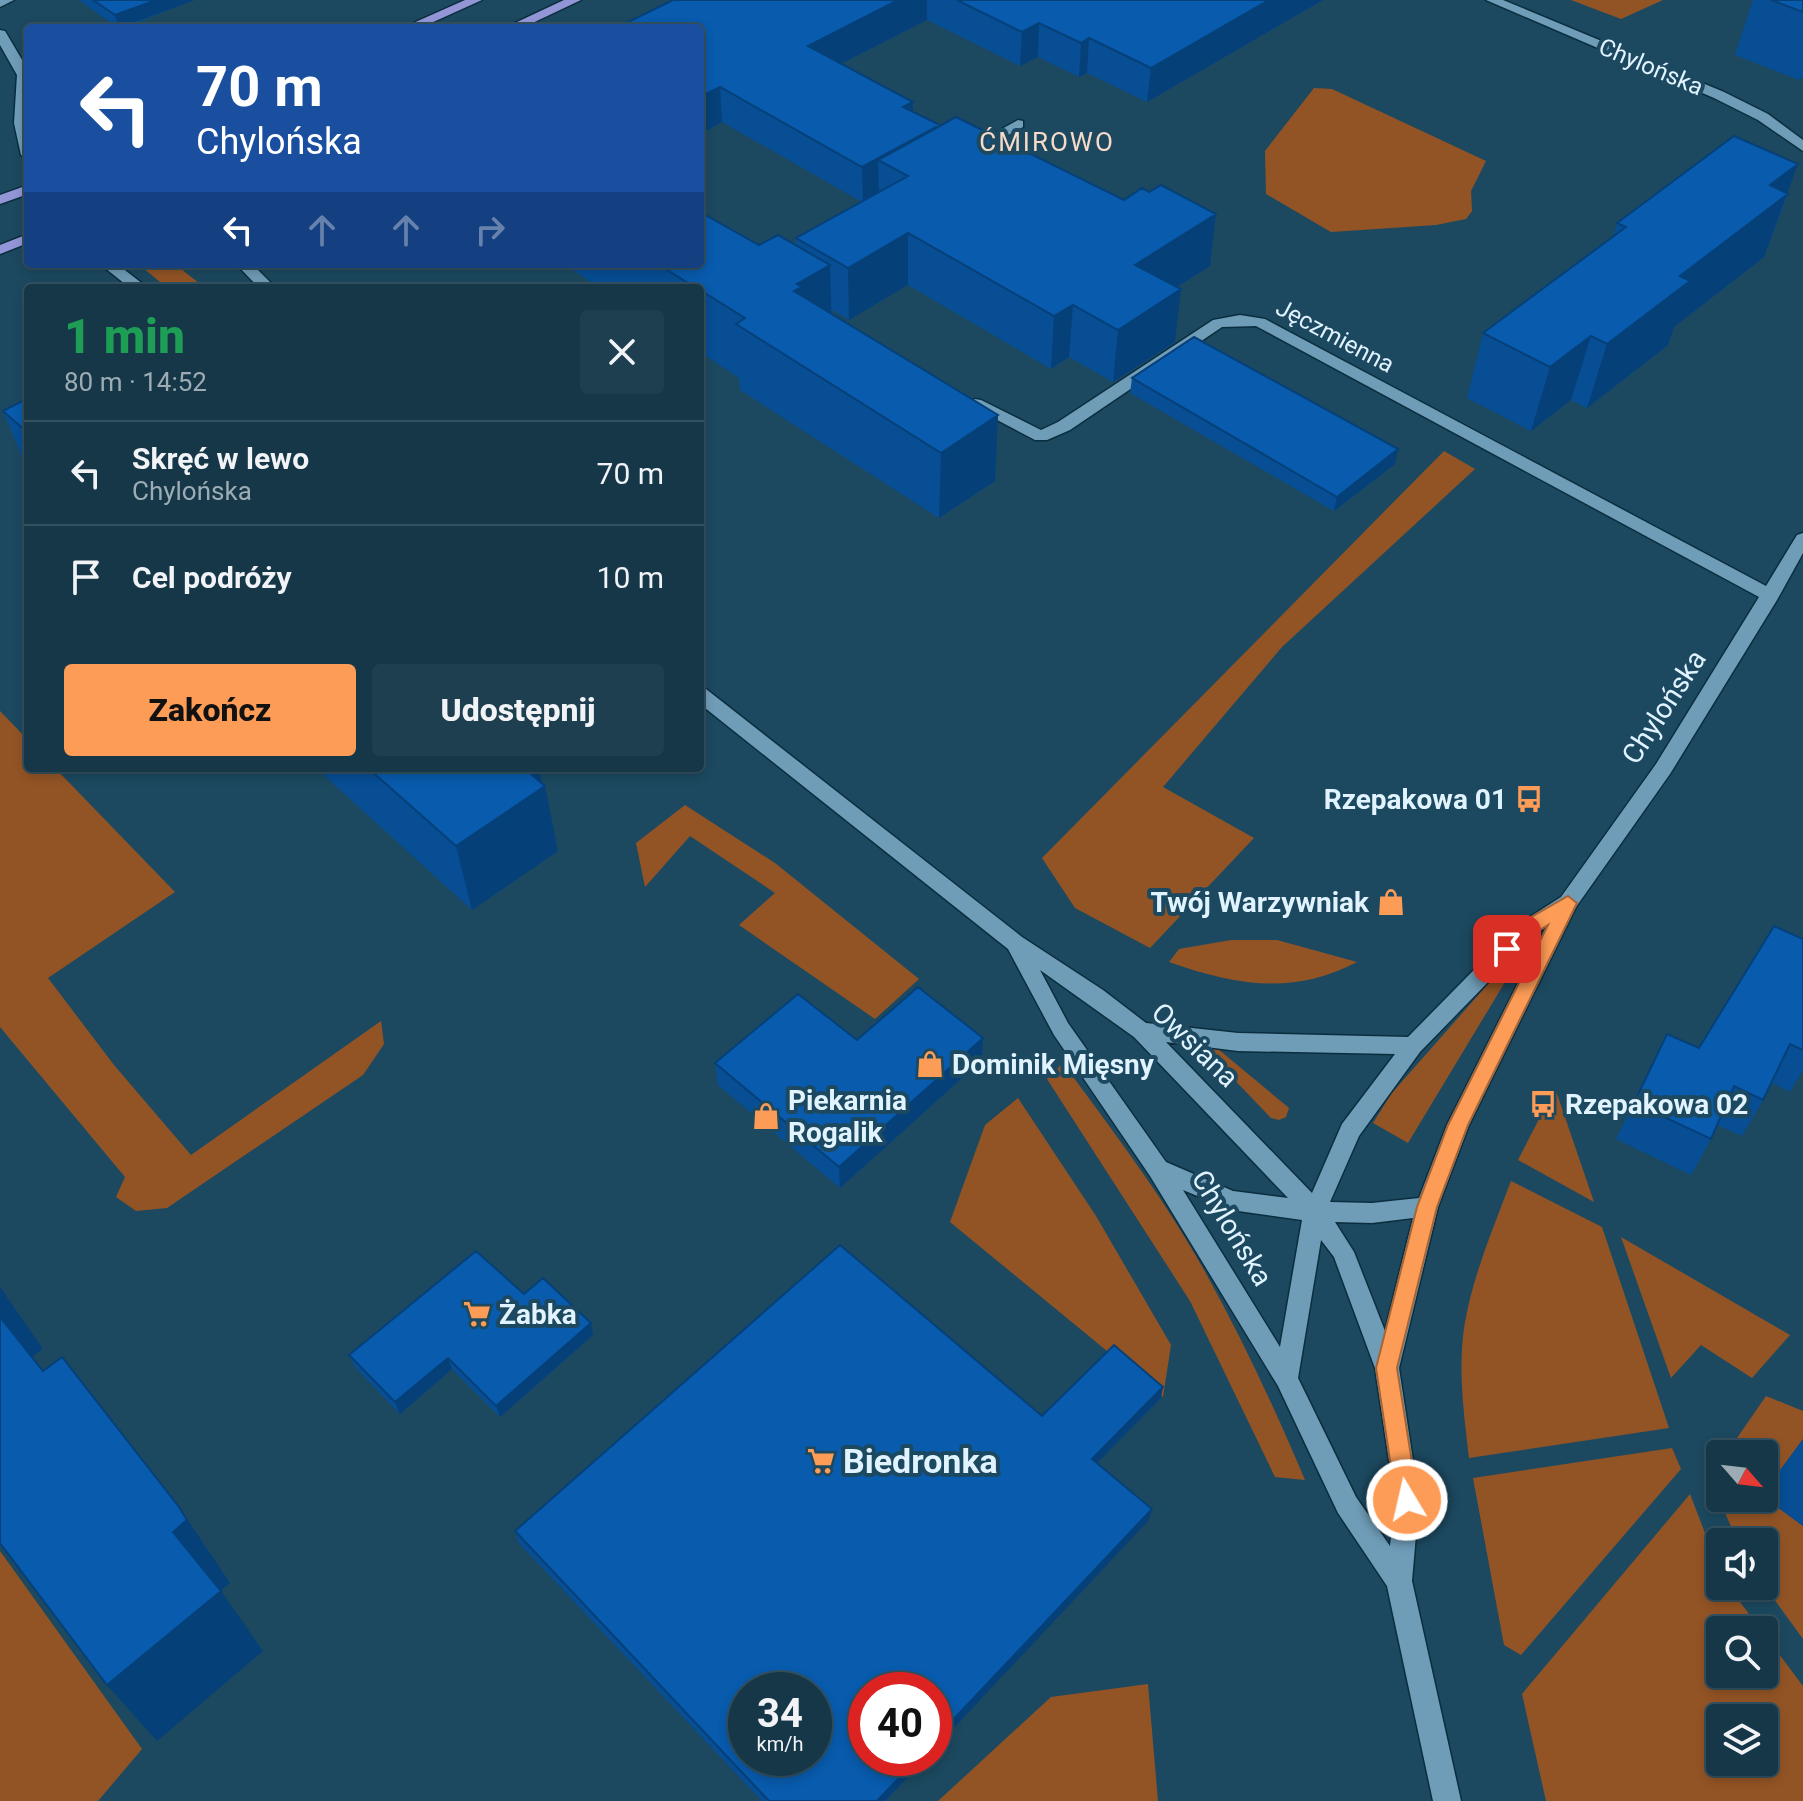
<!DOCTYPE html>
<html lang="pl">
<meta charset="utf-8">
<style>
:root{--surface:#153748;--page:#1e3f4f;--text:#f1f3f6;--muted:#9dacb4;--line:#345160;--accent:#fd9c56}
body{margin:0;font-family:Roboto,sans-serif;background:var(--page);color:var(--text);height:100vh;display:flex;flex-direction:column;font-size:30px;white-space:nowrap}
*{box-sizing:border-box;margin:0}
p{font-size:26px;color:var(--muted)}
.icon{flex:none;width:44px;height:44px;fill:none;stroke:currentColor;stroke-width:2;stroke-linecap:round;stroke-linejoin:round}
.map{position:relative;flex:1;overflow:hidden}
.drawer{position:absolute;left:24px;top:284px;width:680px;height:488px;display:flex;flex-direction:column;background:var(--surface);border-radius:8px;box-shadow:0 4px 12px #0003,0 0 0 2px var(--line)}
.drawer>*{flex:none}
.banner{position:absolute;left:24px;top:24px;width:680px;height:244px;border-radius:8px;box-shadow:0 4px 12px #0003,0 0 0 2px var(--line);background:#1a4fa0;color:#fff;overflow:hidden}
.needle{width:52px;rotate:118deg}
.controls{position:absolute;left:1706px;top:1440px;display:grid;gap:16px}
.controls a{display:grid;place-items:center;width:72px;height:72px;border-radius:8px;background:var(--surface);box-shadow:0 4px 12px #0003,0 0 0 2px var(--line);font-size:40px}
.speed{position:absolute;left:728px;top:1672px;display:flex;gap:16px;font-size:40px;font-weight:700;text-align:center}
.speed>*{display:grid;place-content:center;width:104px;height:104px;border-radius:50%;background:var(--surface);box-shadow:0 4px 12px #0003,0 0 0 2px var(--line);line-height:1}
.speed small{font-size:20px;font-weight:400}
.speed .limit{border:12px solid #d22;background:#fff;color:#111}
.pin{position:absolute;display:grid;place-items:center;width:68px;height:68px;color:#fff;margin:-34px;border-radius:16px;box-shadow:0 4px 12px #0006}
.me{position:absolute;width:88px;margin:-44px;rotate:351deg;stroke-linejoin:round;filter:drop-shadow(0 0 6px #0008)}
.turn{display:flex;align-items:center;gap:28px;height:168px;padding:0 40px;font-size:36px}
.turn .icon{width:104px;height:104px;stroke-width:2.5}
.turn b{display:block;font-size:56px;line-height:68px}
.lanes{display:flex;align-items:center;height:76px;padding:0 40px;background:#0003;justify-content:center;gap:40px;direction:ltr}
.lanes .off{opacity:.35}
.round{display:grid;place-items:center;flex:none;width:84px;height:84px;border-radius:8px;background:var(--page)}
.summary{display:flex;align-items:center;justify-content:space-between;height:136px;padding:0 40px}
h1{font-size:48px;font-weight:800;line-height:60px;color:#1e9e55}
.cta{display:flex;gap:16px;margin-top:auto;padding:16px 40px}
.cta a{flex:1;height:92px;border-radius:8px;background:var(--accent);color:#111;font-size:32px;font-weight:800;line-height:92px;text-align:center}
.cta a+a{background:var(--page);color:var(--text)}
ul{padding:0;list-style:none}
li{display:flex;align-items:center;gap:24px;height:104px;padding:0 40px;border-top:2px solid var(--line)}
li div{flex:1}
li b{display:block;font-size:30px}
li em{font-style:normal}
.map>svg:first-child{display:block}
</style>
<div class="map">
<svg width="1803" height="1801" viewBox="0 0 1803 1801">
<rect width="100%" height="100%" fill="#1c4960"/>
<path fill="#935425" fill-rule="evenodd" d="M1571,0H1663L1621,19Z
M1314,88L1332,89L1486,161L1471,191L1472,211L1466,219L1436,225L1331,232L1266,194L1265,151Z
M150,264H175L205,288H167L142,267Z
M1444,451L1475,469L1282,647L1163,787L1254,838L1150,948L1075,908L1042,858Z
M0,711L28,740V768H55L175,892L48,978L114,1065L191,1155L381,1021L384,1044L363,1075L167,1208L136,1211L116,1197L125,1177L0,1027Z
M685,805L775,863L919,979L875,1019L739,925L775,893L690,836L645,887L636,843Z
M1231,940H1277L1357,962C1293,996 1234,985 1169,962L1179,949Z
M1525,942L1528,944L1408,1143L1373,1123L1391,1094Z
M1202,1046L1218,1049L1289,1108L1286,1117L1279,1120L1271,1118Z
M1063,1063C1112,1130 1164,1198 1204,1270C1242,1338 1275,1409 1305,1480L1275,1477L1190,1301L1047,1079Z
M1555,1088L1594,1202L1518,1160Z
M1018,1098L1096,1216L1171,1345L1163,1397L950,1222L985,1125Z
M1511,1181L1602,1227L1669,1428L1469,1458C1464,1415 1458,1371 1464,1328C1472,1277 1493,1229 1511,1181Z
M1621,1237L1790,1335L1752,1378L1701,1345L1671,1378Z
M1766,1396L1803,1411V1439L1764,1492V1454H1726Z
M1672,1448L1681,1469L1521,1655L1504,1645L1473,1478Z
M1720,1462V1498L1764,1497L1803,1526V1639L1764,1585V1542H1738L1709,1477Z
M1690,1494L1720,1572V1586H1728L1761,1630H1720V1674H1764V1634L1803,1686V1801H1546L1522,1694ZM1720,1718H1764V1762H1720Z
M0,1551L142,1749L98,1801H0Z
M1148,1684L1158,1801H938L1051,1697Z"/>
<g fill="none" stroke-linecap="round" stroke-linejoin="round">
<g stroke="#0b2e3f" stroke-width="3">
<path id="minor" d="M0,0H14L0,7Z
M1486,0H1503L1724,92L1768,114L1803,140V151L1758,120L1714,98Z
M0,30L5,31L28,70V159L21,155L14,123L17,75L0,45Z
M1018,120L1023,121V127L978,152H968L966,149Z
M100,264H117L148,288H130Z
M236,264H252L276,288H259Z
M1240,315L1265,319L1766,586L1797,535L1803,533V553L1777,600L1670,774L1576,907L1469,1125L1438,1207L1399,1368L1419,1500L1412,1581L1461,1801H1433L1387,1586L1338,1513L1278,1386L1150,1176L1054,1035L1008,949L700,704V687L706,689L1022,937L1103,990L1146,1023L1238,1033L1408,1037L1519,924L1561,897L1656,764L1759,597L1256,326L1222,327L1070,430L1047,440H1035L967,404L975,399L981,400L1041,430L1058,422L1213,320ZM1546,927L1447,1125L1419,1198L1372,1203L1330,1202L1359,1136L1420,1052L1533,936ZM1040,970L1134,1037L1288,1198L1233,1191L1166,1162L1068,1023ZM1166,1042L1238,1051L1395,1054L1342,1124L1312,1193ZM1183,1190L1231,1210L1302,1220L1280,1347ZM1413,1218L1385,1331L1354,1252L1335,1222L1372,1223ZM1321,1240L1334,1257L1375,1368L1395,1500L1390,1546L1356,1497L1298,1378Z"/>
</g>
<g stroke="#0b2e3f" stroke-width="3">
<path id="major" d="M465,0H482L420,28H402Z
M564,0H581L522,28H504Z
M28,185V194L0,204V195Z
M28,234V243L0,254V245Z"/>
</g>
<use href="#minor" fill="#6f9cb7" fill-rule="evenodd"/>
<use href="#major" fill="#9296d7" fill-rule="evenodd"/>
</g>
<path fill="#074e95" d="M79,0H195L122,28H118Z
M673,0H1323L1147,102L1087,73L1079,77L1038,57L1020,66L927,20L841,64L913,102V112L1210,266L1177,287L1175,342L1113,382L1069,357L1051,369L908,285L849,320L832,310V314L998,415L995,481L939,518L740,390L739,378L700,352V288H600L574,271L573,264H700L759,245H796V238L862,202L722,122L700,134V28Z
M1753,0H1803V77L1799,80L1735,55Z
M1788,194L1764,257L1674,327L1668,345L1587,408L1571,400L1531,431L1467,398L1483,333L1613,237L1617,223Z
M1132,378L1395,464L1334,511L1130,393Z
M28,398V471L3,411Z
M316,768H539L558,851L472,910Z
M1803,939V1070L1790,1092L1771,1082L1763,1100L1742,1136L1718,1125L1711,1139L1691,1175L1616,1139L1667,1034L1699,1048Z
M857,1040L982,1060L840,1188L718,1085L715,1063Z
M524,1294L591,1323L593,1335L500,1417L452,1369L400,1414L355,1367L349,1355Z
M1161,1398L1097,1463L1149,1520L866,1758H926L885,1801H762L518,1542L515,1531L1042,1416Z
M1803,1439V1526L1764,1497V1492Z"/>
<path fill="#064079" d="M156,0H195L119,28L115,15Z
M898,0H927V20L809,80L808,46Z
M1269,0H1323L1147,102L1151,68Z
M1039,23L1038,57L1020,66L1022,32Z
M1089,38L1087,73L1079,77L1081,43Z
M720,87L722,122L700,134V97Z
M913,102V137L903,107Z
M940,125L878,160L879,194L863,203L862,167Z
M1798,164L1764,257L1674,327L1668,345L1587,408L1607,344L1680,276L1770,185Z
M1216,214L1210,266L1130,317L1135,265Z
M908,233V285L849,320L848,268Z
M830,265L832,330L794,291L797,284Z
M1181,289L1175,342L1113,382L1118,330Z
M1073,305L1069,357L1051,369L1054,316Z
M1591,336L1571,400L1531,431L1550,367Z
M998,415L995,481L939,518L941,453Z
M1398,449L1395,464L1334,511L1337,497Z
M508,768H539L543,787L545,786L558,851L472,910L456,846Z
M983,1038L982,1060L840,1188L839,1167Z
M0,1287L43,1349L29,1359L0,1320Z
M591,1323L593,1335L500,1417L496,1406Z
M448,1358L452,1369L400,1414L395,1402Z
M1163,1387L1161,1398L1090,1470L1092,1459Z
M179,1507L230,1583L217,1594L173,1532Z
M1152,1509L1149,1520L934,1749V1740Z
M221,1591L263,1651L157,1741L107,1685Z
M918,1758H926L885,1801H877Z"/>
<path fill="#085bad" stroke="#064079" stroke-width="2" fill-rule="evenodd" d="M93,0H156L115,15Z
M673,0H898L808,46L913,102L903,107L940,125L862,167L720,87L700,97V28H616Z
M957,0H1269L1151,68L1089,38L1081,43L1039,23L1022,32Z
M1771,0H1803V12Z
M956,117L1124,200L1142,188L1149,192L1161,185L1216,214L1135,265L1181,289L1118,330L1073,305L1054,316L908,233L848,268L796,238L908,176L878,160Z
M1734,136L1798,164L1770,185L1788,194L1680,276L1690,281L1607,344L1591,336L1550,367L1483,333L1626,227L1617,223Z
M700,212L759,245L778,235L830,265L797,284L802,287L794,291L998,415L941,453L736,324L745,318L700,290V288H696L658,264H700Z
M1194,337L1398,449L1337,497L1132,378Z
M28,398V433L3,411Z
M368,768H524L545,786L456,846Z
M1774,926L1803,939V1050L1790,1044L1763,1100L1734,1086L1711,1139L1634,1103L1667,1034L1699,1048Z
M918,987L983,1038L839,1167L715,1063L798,994L857,1040Z
M840,1245L1042,1416L1114,1345L1163,1387L1092,1459L1152,1509L934,1740V1690H866V1758H918L877,1801H769L515,1531ZM746,1690H814V1758H746Z
M476,1251L524,1294L543,1278L591,1323L496,1406L448,1358L395,1402L349,1355Z
M0,1317L43,1371L62,1357L179,1507L187,1520L173,1532L221,1591L107,1685L0,1543Z"/>
<path fill="#fd9c56" stroke="#a46538" stroke-width="2" d="M1568,896L1577,903L1468,1125L1437,1207L1397,1368L1418,1500L1415,1507L1407,1511L1399,1507L1396,1500L1376,1368L1417,1207L1448,1125L1548,925L1532,935L1514,954H1500L1498,949L1519,924Z"/>
<defs>
<g id="bus-bare" transform="scale(2.16)"><path d="M-5-6H5V4H4V6H2V4H-2V6H-4V4H-5ZM-3.5-4V0h7V-4ZM-3.5 1.2v1.5H-2V1.2ZM2 1.2v1.5H3.5V1.2Z" fill="#fd9c56" stroke="#1c4960" stroke-width="2.5" paint-order="stroke"/></g>
<g id="shop-bare" transform="scale(2.16)"><path d="M-5-2.5h2.3a2.7 3.5 0 0 1 5.4 0H5L5.5 6h-11ZM-1.5-2.5h3a1.5 2.3 0 0 0-3 0Z" fill="#fd9c56" stroke="#1c4960" stroke-width="2.5" paint-order="stroke"/></g>
<g id="supermarket-bare" transform="scale(2.16)"><path d="M-6-5.5h2.5l.6 2H6L4.5 2H-2.5L-4.4-4H-6ZM-1.5 3.2a1.3 1.3 0 1 0 .1 0ZM3 3.2a1.3 1.3 0 1 0 .1 0Z" fill="#fd9c56" stroke="#1c4960" stroke-width="2.5" paint-order="stroke"/></g>
</defs>
<g fill-rule="evenodd">
<use href="#bus-bare" x="1529" y="799"/>
<use href="#shop-bare" x="1391" y="902"/>
<use href="#shop-bare" x="930" y="1064"/>
<use href="#bus-bare" x="1543" y="1104"/>
<use href="#shop-bare" x="766" y="1116"/>
<use href="#supermarket-bare" x="477" y="1314"/>
<use href="#supermarket-bare" x="821" y="1461"/>
</g>
<g text-anchor="middle" dominant-baseline="central" stroke-width="8" stroke-linejoin="round" paint-order="stroke">
<g font-size="24" fill="#e0f3fe" stroke="#1c4960">
<text transform="translate(1651 67) rotate(23)">Chylońska</text>
<text transform="translate(1335 336) rotate(28)">Jęczmienna</text>
</g>
<g font-size="26" letter-spacing="2" fill="#f7dac8" stroke="#1c4960">
<text x="1047" y="142">ĆMIROWO</text>
</g>
<g font-size="28" fill="#e0f3fe" stroke="#1c4960">
<text transform="translate(1664 707) rotate(-57)">Chylońska</text>
<text transform="translate(1195 1045) rotate(44)">Owsiana</text>
<text transform="translate(1232 1228) rotate(59)">Chylońska</text>
</g>
<g font-size="28" font-weight="bold" fill="#e0f3fe" stroke="#1c4960" text-anchor="start">
<text x="1507" y="799" text-anchor="end">Rzepakowa 01</text>
<text x="1369" y="902" text-anchor="end">Twój Warzywniak</text>
<text x="952" y="1064">Dominik Mięsny</text>
<text x="788" y="1100">Piekarnia<tspan x="788" dy="32">Rogalik</tspan></text>
<text x="1565" y="1104">Rzepakowa 02</text>
<text x="499" y="1314">Żabka</text>
</g>
<g font-size="34" font-weight="bold" fill="#e0f3fe" stroke="#1c4960" text-anchor="start">
<text x="843" y="1461">Biedronka</text>
</g>
</g>
</svg>
<div class="controls">
<a><svg class="needle" viewBox="-14 -14 28 28"><path d="M0-13l5 13h-10z" fill="#e53935"/><path d="M0 13l5-13h-10z" fill="#9dacb4"/></svg></a>
<a><svg class="icon" aria-label="sound" viewBox="0 0 24 24"><path d="M4 9h4l5-4v14l-5-4H4zM17 9q2 3 0 6"/></svg></a>
<a><svg class="icon" aria-label="search" viewBox="0 0 24 24"><circle cx="10" cy="10" r="6"/><path d="M15 15l6 6"/></svg></a>
<a><svg class="icon" aria-label="layers" viewBox="0 0 24 24"><path d="M12 4l9 5-9 5-9-5zM3 14l9 5 9-5"/></svg></a>
</div>
<div class="speed"><div>34<small>km/h</small></div><div class="limit">40</div></div>
<div class="pin" style="left:1507px;top:949px;background:#d93025"><svg class="icon" aria-label="arrive" viewBox="0 0 24 24"><path d="M6 21V4h12l-3 4 3 4H6"/></svg></div>
<svg class="me" style="left:1407px;top:1500px" viewBox="-20 -20 40 40"><circle r="17" fill="#fd9c56" stroke="#fff" stroke-width="3"/><path d="M0-11L8 9 0 5-8 9z" fill="#fff"/></svg>
<div class="banner">
<div class="turn"><svg class="icon" aria-label="left" viewBox="0 0 24 24"><path d="M17 20v-9H6M10 6l-5 5 5 5"/></svg><div><b>70 m</b>Chylońska</div></div>
<div class="lanes"><svg class="icon" aria-label="left" viewBox="0 0 24 24"><path d="M17 20v-9H6M10 6l-5 5 5 5"/></svg><svg class="icon off" aria-label="ahead" viewBox="0 0 24 24"><path d="M12 20V5M6 11l6-6 6 6"/></svg><svg class="icon off" aria-label="ahead" viewBox="0 0 24 24"><path d="M12 20V5M6 11l6-6 6 6"/></svg><svg class="icon off" aria-label="right" viewBox="0 0 24 24"><path d="M7 20v-9h11M14 6l5 5-5 5"/></svg></div>
</div>
<section class="drawer">
<div class="summary"><div><h1>1 min</h1><p>80 m · 14:52</p></div><a class="round"><svg class="icon" aria-label="close" viewBox="0 0 24 24"><path d="M6 6l12 12M18 6L6 18"/></svg></a></div>
<ul>
<li><svg class="icon" aria-label="left" viewBox="0 0 24 24"><path d="M17 20v-9H6M10 6l-5 5 5 5"/></svg><div><b>Skręć w lewo</b><p>Chylońska</p></div><em>70 m</em></li>
<li><svg class="icon" aria-label="arrive" viewBox="0 0 24 24"><path d="M6 21V4h12l-3 4 3 4H6"/></svg><div><b>Cel podróży</b></div><em>10 m</em></li>
</ul>
<div class="cta"><a>Zakończ</a><a>Udostępnij</a></div>
</section>
</div>
